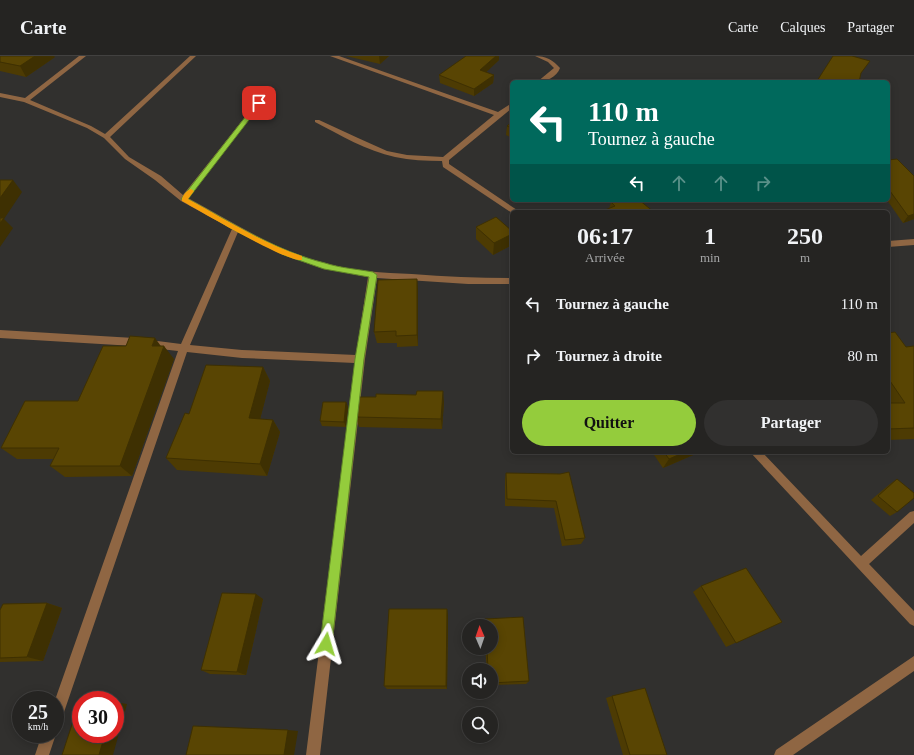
<!DOCTYPE html>
<html lang="fr">
<meta charset="utf-8">
<style>
:root{--surface:#252422;--page:#31302f;--text:#f1f3f6;--muted:#a3a4a5;--line:#424140;--accent:#94cc3c}
body{margin:0;font-family:Georgia,serif;background:var(--page);color:var(--text);height:100vh;display:flex;flex-direction:column;font-size:15px;white-space:nowrap}
*{box-sizing:border-box;margin:0}
p{font-size:13px;color:var(--muted)}
.icon{flex:none;width:22px;height:22px;fill:none;stroke:currentColor;stroke-width:2;stroke-linecap:round;stroke-linejoin:round}
.map{position:relative;flex:1;overflow:hidden}
.sheet{position:absolute;left:510px;top:154px;width:380px;height:244px;display:flex;flex-direction:column;background:var(--surface);border-radius:6px;box-shadow:0 2px 10px #0003,0 0 0 1px var(--line)}
.sheet>*{flex:none}
.top-card{position:absolute;left:510px;top:24px;width:380px;height:122px;border-radius:6px;box-shadow:0 2px 10px #0003,0 0 0 1px var(--line);background:#00695c;color:#fff;overflow:hidden}
.needle{width:26px;rotate:358deg}
.tools{position:absolute;left:462px;top:563px;display:grid;gap:8px}
.tools a{display:grid;place-items:center;width:36px;height:36px;border-radius:50%;background:var(--surface);box-shadow:0 2px 10px #0003,0 0 0 1px var(--line);font-size:20px}
.speed{position:absolute;left:12px;top:635px;display:flex;gap:8px;font-size:20px;font-weight:700;text-align:center}
.speed>*{display:grid;place-content:center;width:52px;height:52px;border-radius:50%;background:var(--surface);box-shadow:0 2px 10px #0003,0 0 0 1px var(--line);line-height:1}
.speed small{font-size:10px;font-weight:400}
.speed .limit{border:6px solid #d22;background:#fff;color:#111}
.pin{position:absolute;display:grid;place-items:center;width:34px;height:34px;color:#fff;margin:-17px;border-radius:8px;box-shadow:0 2px 6px #0006}
.me{position:absolute;width:44px;margin:-22px;rotate:7deg;stroke-linejoin:round;filter:drop-shadow(0 0 3px #0008)}
.turn{display:flex;align-items:center;gap:14px;height:84px;padding:0 12px;font-size:18px}
.turn .icon{width:52px;height:52px;stroke-width:2.5}
.turn b{display:block;font-size:28px;line-height:34px}
.lanes{display:flex;align-items:center;height:38px;padding:0 12px;background:#0003;justify-content:center;gap:20px;direction:ltr}
.lanes .off{opacity:.35}
.eta{display:flex;justify-content:space-evenly;align-items:center;height:68px;text-align:center}
.eta b{font-size:24px;font-weight:700;line-height:28px}
.primary-button{display:flex;gap:8px;margin-top:auto;padding:8px 12px}
.primary-button a{flex:1;height:46px;border-radius:24px;background:var(--accent);color:#111;font-size:16px;font-weight:700;line-height:46px;text-align:center}
.primary-button a+a{background:var(--page);color:var(--text)}
ul{padding:0;list-style:none}
li{display:flex;align-items:center;gap:12px;height:52px;padding:0 12px}
li div{flex:1}
li b{display:block;font-size:15px}
li em{font-style:normal}
header{display:flex;align-items:center;gap:24px;box-sizing:border-box;height:56px;padding:0 20px;background:var(--surface);border-bottom:1px solid var(--line)}
header strong{font-size:19px}
nav{display:flex;gap:22px;margin-inline-start:auto;font-size:14px}
.map>svg:first-child{display:block}
</style>
<header>
<strong>Carte</strong>
<nav><a>Carte</a><a>Calques</a><a>Partager</a></nav>
</header>
<div class="map">
<svg width="914" height="699" viewBox="0 0 914 699">
<rect width="100%" height="100%" fill="#31302e"/>
<g fill="none" stroke-linecap="round" stroke-linejoin="round">
<path fill="#8f6643" fill-rule="evenodd" d="M79,0H86L30,44L91,70L105,78L190,0H196L110,81L129,101L161,120L183,139L257,46H261V48L188,142C232,166 277,195 325,207C353,215 383,217 412,218C445,221 479,222 512,222V228H468L377,222L365,303L320,699H306L355,307L242,302L187,296L62,662L60,667L55,669V644L178,295L134,290L0,282V274L134,282L181,288L232,173L181,145L155,124L125,103L104,82L87,72L24,46L0,41V37L25,42ZM238,176L284,199L321,212L368,221L356,299L242,294L190,289Z
M330,0H339L498,56L512,47V52L449,104V108L520,156L512,157L443,111L442,105C426,105 410,104 395,101C367,95 340,79 315,66V64H319L358,82L387,95L407,99L443,101L494,59Z
M535,0C546,0 553,4 560,12C557,21 545,26 537,26L554,12L548,6Z
M914,183V189L888,191V185Z
M750,396H762L861,500L910,456L914,455V467L869,508L914,555V570L910,568Z
M914,600V615L793,699H774L776,694Z
M55,676L56,678L49,699H35L42,678H55Z"/>
</g>
<path fill="#4d3b03" d="M0,0L55,1L26,21L0,15Z
M346,0H389L380,8Z
M499,4L486,16L494,19L493,27L474,40L440,27L439,19Z
M512,66V82L506,79L507,70Z
M888,104L914,163L903,167L887,144H888Z
M611,146L654,156H604L605,154L609,153Z
M476,171L512,175V189L493,199L476,183Z
M418,234V290L397,291V287H377L374,276Z
M888,277L906,291L914,290V383L888,384Z
M161,290L174,303L132,420L65,421L50,410L54,403H17L1,392L78,345Z
M263,311L270,325L260,363L273,364L280,376L267,420L177,414L166,402L189,358Z
M376,341L444,346L442,373L359,371L356,361Z
M346,346L348,351L346,371L322,370L320,365Z
M652,396H700L663,412Z
M506,417L560,418L585,482L581,488L562,490L554,452L505,450V424Z
M897,423V456L890,460L871,444L890,428Z
M701,530L782,566L726,591L693,536Z
M263,543L246,619L210,618L201,614Z
M47,547L62,552L43,605L0,606V554Z
M448,559L447,633H387L384,630Z
M523,561L529,625L526,628L491,629V614H487L485,592H491V570H484L485,563Z
M612,640L667,699H623L606,642Z"/>
<path fill="#3e3002" d="M35,0H54L55,1L26,21L20,10Z
M379,0H389L380,8Z
M496,0H499V4L480,22V14Z
M494,19L493,27L474,40V33Z
M13,124L22,136L4,163L13,172L0,191V167L2,163L0,161V142Z
M914,158V163L903,167L908,160Z
M512,178V189L493,199L494,187Z
M417,223L418,234V290L417,279Z
M155,282L163,293L164,290L174,303L132,420L120,410L152,290Z
M263,311L270,325L257,375L249,362Z
M443,335L444,346L442,373L441,363Z
M346,346L348,351L346,371L344,366Z
M273,364L280,376L267,420L260,408Z
M685,396H700L663,412L669,403Z
M256,538L263,543L246,619L237,616Z
M47,547L62,552L43,605L27,601Z
M447,553L448,559L447,633L446,630Z
M115,646L127,648L113,699H99L105,678H115Z
M288,674L298,675L294,699H284Z"/>
<path fill="#594503" stroke="#3e3002" d="M0,0H35L20,10L0,6Z
M466,0H496L480,14L494,19L474,33L439,19Z
M833,0H852L870,5L861,17L859,26H821L817,25Z
M512,66V72L507,70Z
M897,103L914,120V158L908,160L890,135H888V104Z
M0,124H13L0,142Z
M616,144H639L654,156H607L605,154L615,150L611,146Z
M496,161L512,175V178L494,187L476,171Z
M0,162H4L0,167Z
M417,223V279L396,280V275L374,276L378,224Z
M895,276L906,291L914,290V372L888,373V347H905L888,322V277Z
M130,280L155,282L152,290H164L120,410H50L59,392H1L25,345H78L103,290H126Z
M206,309L263,311L249,362L273,364L260,408L166,402L185,357L189,358Z
M417,335H443L441,363L356,361L358,341H376V338L416,339Z
M323,346H346L344,366L320,365Z
M664,396H685L669,403Z
M569,416L585,482L565,484L556,445L507,443L506,417L560,418Z
M897,423L914,437V442L897,456L878,440Z
M746,512L782,566L736,587L701,530Z
M222,537L256,538L237,616L201,614Z
M47,547L27,601L0,602V554L3,548Z
M389,553H447L446,630H384Z
M523,561L529,625L491,627V614H488L487,592H491V570H485V563Z
M645,632L667,699H630L612,640Z
M79,647H81V678H105L99,699H62Z
M193,670L288,674L284,699H186Z"/>
<path fill="#94cc3c" stroke="#608527" d="M257,46L262,47L188,143C232,167 276,195 325,207C340,212 357,213 373,216L377,219L364,303L332,588L330,592L326,594L322,592L320,588L355,303L369,221L324,213L284,199L234,174L181,143Z"/>
<path fill="#f59e0b" d="M191,133L194,135L188,143C225,163 262,187 302,200V204C288,207 200,155 182,145C181,141 187,134 191,133Z"/>
</svg>
<div class="tools">
<a><svg class="needle" viewBox="-14 -14 28 28"><path d="M0-13l5 13h-10z" fill="#e53935"/><path d="M0 13l5-13h-10z" fill="#a3a4a5"/></svg></a>
<a><svg class="icon" aria-label="sound" viewBox="0 0 24 24"><path d="M4 9h4l5-4v14l-5-4H4zM17 9q2 3 0 6"/></svg></a>
<a><svg class="icon" aria-label="search" viewBox="0 0 24 24"><circle cx="10" cy="10" r="6"/><path d="M15 15l6 6"/></svg></a>
</div>
<div class="speed"><div>25<small>km/h</small></div><div class="limit">30</div></div>
<div class="pin" style="left:259px;top:47px;background:#d93025"><svg class="icon" aria-label="arrive" viewBox="0 0 24 24"><path d="M6 21V4h12l-3 4 3 4H6"/></svg></div>
<svg class="me" style="left:326px;top:588px" viewBox="-20 -20 40 40"><path d="M0-17L14 15 0 8-14 15z" fill="#94cc3c" stroke="#fff" stroke-width="4"/></svg>
<div class="top-card">
<div class="turn"><svg class="icon" aria-label="left" viewBox="0 0 24 24"><path d="M17 20v-9H6M10 6l-5 5 5 5"/></svg><div><b>110 m</b>Tournez à gauche</div></div>
<div class="lanes"><svg class="icon" aria-label="left" viewBox="0 0 24 24"><path d="M17 20v-9H6M10 6l-5 5 5 5"/></svg><svg class="icon off" aria-label="ahead" viewBox="0 0 24 24"><path d="M12 20V5M6 11l6-6 6 6"/></svg><svg class="icon off" aria-label="ahead" viewBox="0 0 24 24"><path d="M12 20V5M6 11l6-6 6 6"/></svg><svg class="icon off" aria-label="right" viewBox="0 0 24 24"><path d="M7 20v-9h11M14 6l5 5-5 5"/></svg></div>
</div>
<section class="sheet">
<div class="eta">
<div><b>06:17</b><p>Arrivée</p></div>
<div><b>1</b><p>min</p></div>
<div><b>250</b><p>m</p></div>
</div>
<ul>
<li><svg class="icon" aria-label="left" viewBox="0 0 24 24"><path d="M17 20v-9H6M10 6l-5 5 5 5"/></svg><div><b>Tournez à gauche</b></div><em>110 m</em></li>
<li><svg class="icon" aria-label="right" viewBox="0 0 24 24"><path d="M7 20v-9h11M14 6l5 5-5 5"/></svg><div><b>Tournez à droite</b></div><em>80 m</em></li>
</ul>
<div class="primary-button"><a>Quitter</a><a>Partager</a></div>
</section>
</div>
